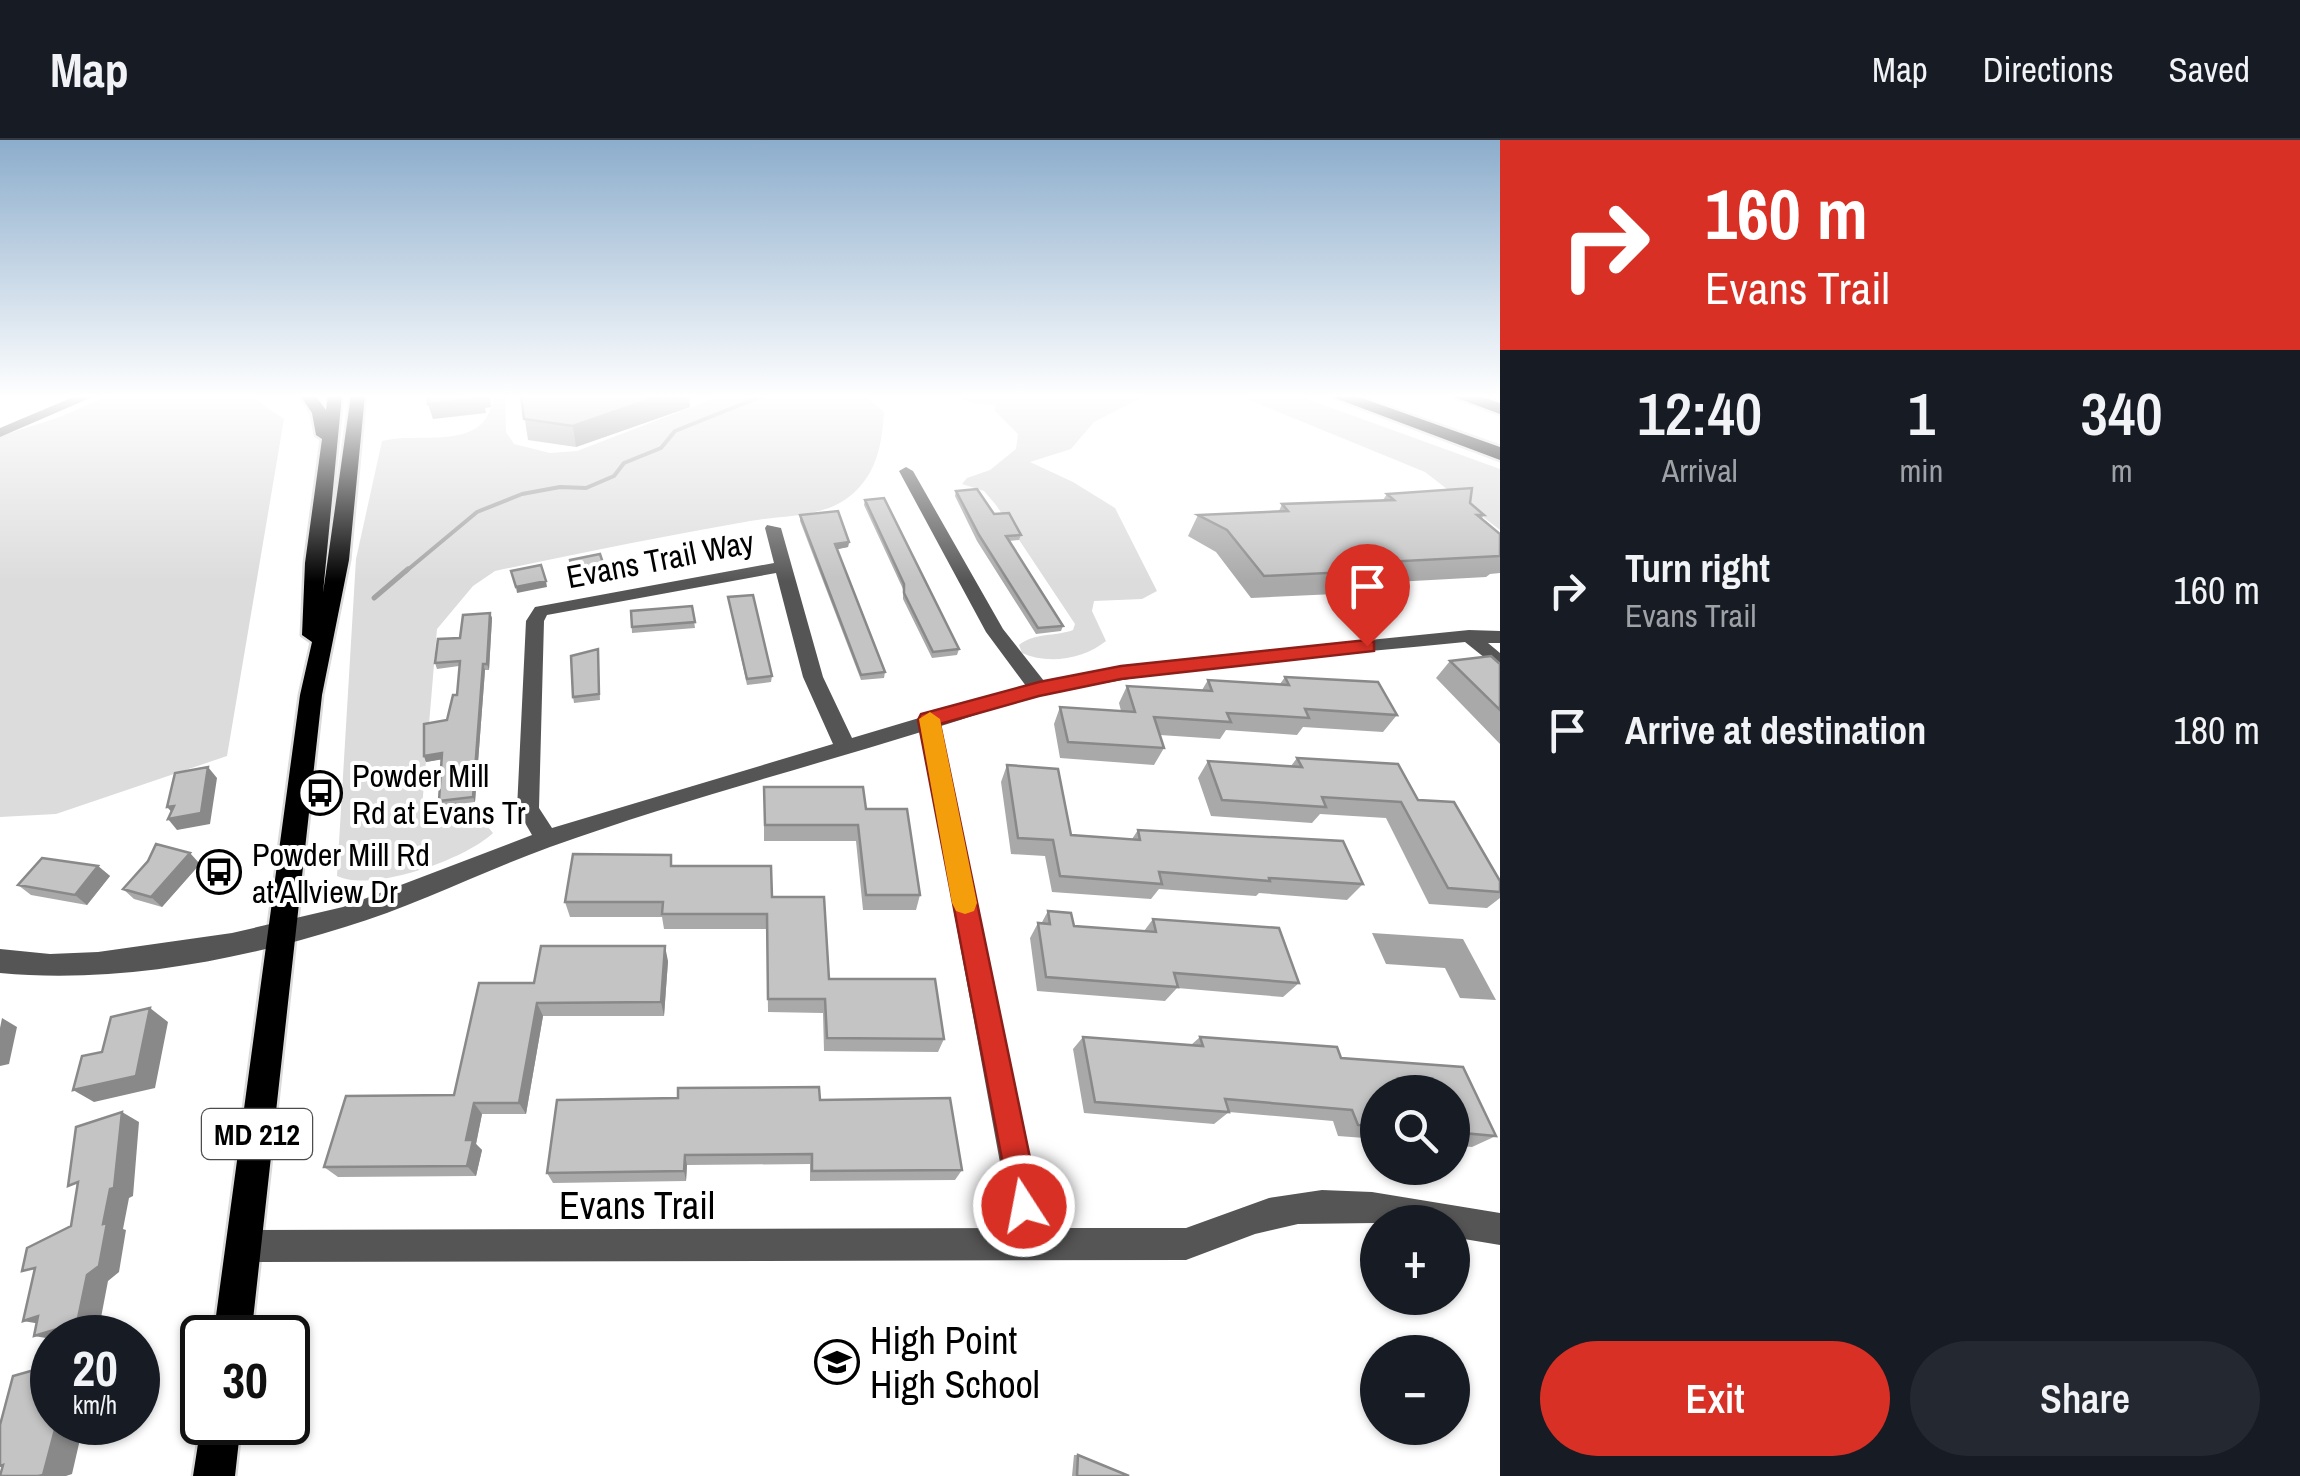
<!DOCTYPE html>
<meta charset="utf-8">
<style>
:root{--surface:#171b24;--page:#242831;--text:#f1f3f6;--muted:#9ea1a6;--line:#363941;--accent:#d93025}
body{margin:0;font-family:"Archivo Narrow",sans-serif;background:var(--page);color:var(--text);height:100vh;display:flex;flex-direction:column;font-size:38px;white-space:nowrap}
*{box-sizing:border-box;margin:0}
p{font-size:32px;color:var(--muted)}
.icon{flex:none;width:55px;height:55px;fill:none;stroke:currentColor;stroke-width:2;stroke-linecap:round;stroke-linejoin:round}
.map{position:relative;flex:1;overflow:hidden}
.drawer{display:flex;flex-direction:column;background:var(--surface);width:800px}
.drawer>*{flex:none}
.top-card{background:#d93025;color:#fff;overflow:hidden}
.buttons{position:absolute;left:1360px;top:935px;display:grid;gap:20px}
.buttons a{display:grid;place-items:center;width:110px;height:110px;border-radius:50%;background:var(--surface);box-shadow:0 2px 8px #0004;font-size:50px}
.speed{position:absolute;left:30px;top:1175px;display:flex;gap:20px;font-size:50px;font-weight:700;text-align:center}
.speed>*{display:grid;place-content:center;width:130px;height:130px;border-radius:50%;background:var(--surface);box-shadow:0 2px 8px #0004;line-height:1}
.speed small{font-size:25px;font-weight:400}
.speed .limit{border:5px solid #111;border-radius:15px;background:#fff;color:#111}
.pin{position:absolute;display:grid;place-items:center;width:85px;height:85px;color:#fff;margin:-102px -42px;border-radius:50% 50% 50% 0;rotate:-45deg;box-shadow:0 0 10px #0007}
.pin .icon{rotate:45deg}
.me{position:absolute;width:110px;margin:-55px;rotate:349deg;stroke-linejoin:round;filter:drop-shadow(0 0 8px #0008)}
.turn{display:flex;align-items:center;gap:35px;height:210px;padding:0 40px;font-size:45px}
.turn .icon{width:130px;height:130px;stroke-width:2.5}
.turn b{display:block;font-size:70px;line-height:85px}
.eta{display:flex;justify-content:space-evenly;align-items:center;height:170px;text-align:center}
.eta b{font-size:60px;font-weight:600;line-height:70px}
.button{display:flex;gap:20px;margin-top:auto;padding:20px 40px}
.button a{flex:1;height:115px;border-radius:60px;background:var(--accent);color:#fff;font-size:40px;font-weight:600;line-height:115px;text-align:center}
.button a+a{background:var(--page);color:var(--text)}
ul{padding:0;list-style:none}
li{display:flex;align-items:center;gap:30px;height:140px;padding:0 40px}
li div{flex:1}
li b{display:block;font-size:38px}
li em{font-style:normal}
header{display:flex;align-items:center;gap:60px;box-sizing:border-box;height:140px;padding:0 50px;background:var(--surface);border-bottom:2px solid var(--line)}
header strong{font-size:48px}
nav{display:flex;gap:55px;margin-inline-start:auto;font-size:35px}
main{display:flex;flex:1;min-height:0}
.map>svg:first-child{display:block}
</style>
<header>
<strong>Map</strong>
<nav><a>Map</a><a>Directions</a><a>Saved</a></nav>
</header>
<main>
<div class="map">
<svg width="1500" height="1336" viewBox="0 0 1500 1336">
<rect width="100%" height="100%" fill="#fff"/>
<path fill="#dcdcdc" d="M493,255H505L506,292L514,304L550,313L577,311L723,255H865L884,272C882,306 876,338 846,359C819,378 782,375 750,381C665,396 580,413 495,431L473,446L437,489L422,668L433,676L482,680L493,693C466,719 372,753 337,736L356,419L382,301C420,291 489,314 493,255Z
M954,255H1147L1094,282L1071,309L1030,322L1073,342L1115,368L1157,451L1142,459L1094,461L1092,471L1106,501C1084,519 1048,525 1022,513L1019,505C1035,492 1055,497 1073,490L1075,484L996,365L984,351L962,344L967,338L990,330L1016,309L1018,294L994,270L996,265L971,263Z
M1237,255H1296L1500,329V390L1425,332Z
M252,257L284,279L227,616L56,674L0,677V296L57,278L101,259Z"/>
<path fill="#a3a3a3" d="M1372,793L1463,799L1496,860L1460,858L1445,828L1386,824Z"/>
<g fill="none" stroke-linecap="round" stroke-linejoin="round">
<path stroke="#a3a3a3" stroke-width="4" d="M405,432L477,372L522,354L560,347L586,348L614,336L624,323L661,308L675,291L765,255"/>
<path stroke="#a3a3a3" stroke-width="5" d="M374,458L408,429"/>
<g stroke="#dbdbdb" stroke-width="5">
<path id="major" d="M300,255H315L326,270L328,255H342L323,453L351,255H365L349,420L322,555L251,1198H213L300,555L312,502L302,495L305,423L322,299L316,295L312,273Z
M202,1278V1282H241L235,1336H193Z"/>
</g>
<g stroke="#dbdbdb" stroke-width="5">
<path id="highway" d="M1327,255H1353L1500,307V320Z
M1449,255H1476L1500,263V274Z"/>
</g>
<path fill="#555" fill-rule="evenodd" d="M78,255H97L0,297V288Z
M906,327L913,331L1003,489L1044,541L1199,517L1469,490L1500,491V503H1488L1500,513V530L1465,502C1325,516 1182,525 1044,555C1009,562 975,576 941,586L1044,1088H1186L1269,1058L1322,1050L1372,1052L1500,1073V1105L1452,1097V1082L1298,1084L1255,1094L1186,1120L243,1122L232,1117L227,1106L232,1095L243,1090L1012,1088L921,592C798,630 672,663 550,707C481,732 415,766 345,787C236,821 113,844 0,833V809L50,814L98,812L232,793L343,767L532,695L517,669L526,481L535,467L774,423L765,388L767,385L781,388L823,537L852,598L1026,546L986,492L899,331ZM776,433L803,537L833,604L552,688L539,668L544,481L547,475Z"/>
<use href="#major" fill="#000" fill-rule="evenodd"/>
<use href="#highway" fill="#000" fill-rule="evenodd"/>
</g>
<path fill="#a9a9a9" d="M521,255H689L690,267L576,307L528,300Z
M956,351L994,374L1021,395L1019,400L1009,401L1063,486L1061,491L1036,494L977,401L955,356Z
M1387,354L1470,363L1484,375L1482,378L1500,394V433L1490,434L1486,437L1358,444L1353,450L1337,451L1335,454L1251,458L1216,412L1188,396L1198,375L1279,371L1282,364L1383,360Z
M865,360L959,509L957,515L932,518L903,459V449L864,365Z
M800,375L849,402L848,407L837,409L885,532L884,538L861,540L800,381Z
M728,457L772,536L771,542L747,545Z
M692,466L695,488L632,493L631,471Z
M490,473L492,478L489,530H485L475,662L442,666L439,661L442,619L426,622L424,616L447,580L457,555L459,526L437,529L435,523L460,498Z
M598,509L600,560L574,563L573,557Z
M1450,521L1500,524V604L1436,538Z
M1285,537L1397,575L1383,592L1303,587L1297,595L1226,590L1220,599L1160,595L1164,608L1154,625L1060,618L1054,584L1060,567L1121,571L1119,563L1127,546L1202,550L1208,540L1280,544Z
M1297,618L1418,660L1500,741V758L1487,768L1429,764L1386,678L1320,674L1312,683L1211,676L1198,638L1208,621L1291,626Z
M1007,625L1071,695L1132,699L1138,690L1363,744L1347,760L1259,753L1256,756L1159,749L1151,759L1052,752L1045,716L1011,714L1001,642Z
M764,647L866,669L920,755L916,770H863L856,701H764Z
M200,724L162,767L134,759L123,749Z
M98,726L110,736L87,765L31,755L18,745Z
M673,726L772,757L829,839L944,899L938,912L824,911L823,873L768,872L767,789H664L662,777H570L565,762Z
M1048,771L1074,786L1144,791L1153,779L1299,843L1283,857L1177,848L1165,861L1037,851L1030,798L1038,783L1041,784Z
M668,821L664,876H543L526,974H482L476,1004L482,1010L476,1036L338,1037L324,1027L454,955L534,843Z
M1083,897L1191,905L1200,897L1337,907L1341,918L1463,927L1496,996L1472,1007L1452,1005V952H1378V999L1338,996L1333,981L1229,972L1214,984L1084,973L1073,909Z
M820,960L962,1030L955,1040L810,1041V1024L687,1025L686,1041L553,1043L547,1033Z
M1074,1315H1078L1129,1336H1072Z"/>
<path fill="#898989" d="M482,255H490L491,267L485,268L486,273L433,279L428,264Z
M662,255H689L690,267L576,307L573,286Z
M849,402L848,407L834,410L835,404Z
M605,429L606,435L574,441L573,436Z
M546,441L547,447L517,453L516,447Z
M490,473L492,478L489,530L487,524Z
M483,524L485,530L475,662L473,657Z
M442,613L444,619L426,622L424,616Z
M208,627L217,638L210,684L177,690L168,679L177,678L167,667L174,666Z
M190,713L200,724L162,767L151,757Z
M98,726L110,736L87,765L75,755Z
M665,806L668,821L664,876L661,862Z
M537,863L543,876L526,974L519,963Z
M150,868L168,882L155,948L94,962L73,950Z
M2,878L17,887L9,924L0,926V888Z
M474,963L482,974L476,1004L482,1010L476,1036L467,1026L466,1000Z
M122,972L139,982L133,1056L129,1058L123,1089L126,1090L119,1132L108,1141L99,1188L66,1198H52V1199L34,1196L87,1135L103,1084Z
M685,1015L687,1025L686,1041L684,1031Z
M38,1176L47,1185L23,1181Z
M57,1282H84L72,1334L66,1336H38Z"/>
<path fill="#c4c4c4" stroke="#898989" stroke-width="2.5" d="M428,255H482V258L428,264Z
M521,255H662L573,286L524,279Z
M1472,348L1470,363L1484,375H1477L1500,394V416L1363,423L1368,429L1347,430L1349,432L1264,436L1227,390L1198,375L1288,371L1282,364L1394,360L1387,354Z
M977,349L994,374L1009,373L1021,395L1006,396L1063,486L1038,488L979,395L956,351Z
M884,358L959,509L933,512L904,453V444L865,360Z
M838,371L849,402L835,404L885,532L861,535L800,375Z
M600,414L605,429L573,436L570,420Z
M541,425L546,441L516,447L511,431Z
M753,455L772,536L747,539L728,457Z
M692,466L695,482L632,487L631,471Z
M490,473L487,524H483L473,657L439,661L442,613L424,616V584L447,580L453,555H457L460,521L435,523L438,499L460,498L463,475Z
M598,509L599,554L573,557L571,516Z
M1491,516L1500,524V570L1450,521Z
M1285,537L1378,542L1397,575L1305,569L1309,578L1227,573L1231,582L1154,577L1164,608L1068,602L1060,567L1135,572L1127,546L1212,551L1208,540L1289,545Z
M1297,618L1398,624L1418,660L1454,662L1500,741V752L1448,748L1401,662L1322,657L1326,667L1222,660L1208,621L1302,627Z
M1007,625L1058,629L1071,695L1140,700L1138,690L1343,701L1363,744L1269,738L1270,741L1159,732L1162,744L1060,736L1053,700L1018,698Z
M208,627L201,673L168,679L174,666L167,667L175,633Z
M764,647H863L866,669H907L920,755H866L858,685H765Z
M156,704L190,713L151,757L123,749L148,721Z
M573,714L671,715V726H771L772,757H824L829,839H935L944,899L827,898L825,859H768L767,774H662L663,762H565Z
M42,718L98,726L75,755L18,745Z
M1048,771L1071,773L1074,786L1156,792L1153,779L1279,788L1299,843L1174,833L1178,847L1046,837L1038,783L1050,784Z
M541,806H665L661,862L537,863L519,963H474L466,1000H473L467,1026L324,1027L346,956L454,955L479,843H534Z
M150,868L136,936L73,950L82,916L102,912L111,877Z
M1083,897L1203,906L1200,897L1337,907L1341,918L1463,927L1496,996L1452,992V952H1378V986L1358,985L1352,970L1225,959L1229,972L1095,962Z
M819,947L820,960L950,958L962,1030L812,1031V1014L685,1015L684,1031L547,1033L557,960L678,958V948Z
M122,972L114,1048L110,1049L103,1084L107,1083L99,1126L87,1135L77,1183L34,1196L38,1176L23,1181L35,1128L22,1131L27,1108L71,1086L78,1042L68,1046L76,987Z
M52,1225V1282H57L43,1335L38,1336H0L3,1325L0,1326V1285L13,1236Z
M1078,1315L1129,1336H1077Z"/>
<linearGradient id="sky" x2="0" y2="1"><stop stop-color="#8cadcc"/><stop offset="0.58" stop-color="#fff"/><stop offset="1" stop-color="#fff" stop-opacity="0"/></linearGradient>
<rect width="1500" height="442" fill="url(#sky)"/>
<path fill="#d93025" stroke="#8d1f18" stroke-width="2.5" d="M1367,500L1374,502V511L1121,539L1039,556L940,584L1040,1066L1035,1077L1024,1082L1013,1077L918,580L921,574L1039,542L1121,526Z"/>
<path fill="#f59e0b" d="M930,572L940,579L977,763L974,771L965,774L956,771L952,763L919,579Z"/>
<defs>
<g id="bus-ring" transform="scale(2.25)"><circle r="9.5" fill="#fff" stroke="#000" stroke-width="1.5"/><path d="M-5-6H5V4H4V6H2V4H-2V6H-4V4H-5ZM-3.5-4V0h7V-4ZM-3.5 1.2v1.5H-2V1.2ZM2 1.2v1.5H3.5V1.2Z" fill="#000"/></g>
<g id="school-ring" transform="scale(2.25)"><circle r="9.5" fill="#fff" stroke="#000" stroke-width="1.5"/><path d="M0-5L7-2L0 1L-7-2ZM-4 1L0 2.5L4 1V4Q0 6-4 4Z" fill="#000"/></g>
</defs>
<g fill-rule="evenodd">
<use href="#bus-ring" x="320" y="653"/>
<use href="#bus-ring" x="219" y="732"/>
<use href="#school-ring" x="837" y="1222"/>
</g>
<g text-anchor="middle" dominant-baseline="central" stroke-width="8" stroke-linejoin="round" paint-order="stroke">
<rect fill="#fff" stroke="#4c4c4c" stroke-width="2.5" x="202" y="969" width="110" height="50" rx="8"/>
<g font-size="30" font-weight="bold" fill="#000">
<text x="257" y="994">MD 212</text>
</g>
<g font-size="32" fill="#000" stroke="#fff">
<text transform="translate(660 419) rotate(-11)">Evans Trail Way</text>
</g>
<g font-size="32" fill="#000" stroke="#fff" text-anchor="start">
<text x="352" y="635">Powder Mill<tspan x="352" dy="37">Rd at Evans Tr</tspan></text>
<text x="252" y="714">Powder Mill Rd<tspan x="252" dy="37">at Allview Dr</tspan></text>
</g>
<g font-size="38" fill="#000" stroke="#fff">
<text x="637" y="1065">Evans Trail</text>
</g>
<g font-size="38" fill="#000" stroke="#fff" text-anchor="start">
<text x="870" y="1200">High Point<tspan x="870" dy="44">High School</tspan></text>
</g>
</g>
</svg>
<div class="buttons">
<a><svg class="icon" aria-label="search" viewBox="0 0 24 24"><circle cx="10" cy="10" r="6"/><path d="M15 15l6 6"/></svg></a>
<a>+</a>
<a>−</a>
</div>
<div class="speed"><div>20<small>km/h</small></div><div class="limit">30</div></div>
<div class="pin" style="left:1367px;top:506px;background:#d93025"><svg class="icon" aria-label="arrive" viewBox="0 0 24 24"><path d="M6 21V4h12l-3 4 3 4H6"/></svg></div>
<svg class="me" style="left:1024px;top:1066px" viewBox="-20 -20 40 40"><circle r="17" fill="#d93025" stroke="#fff" stroke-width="3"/><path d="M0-11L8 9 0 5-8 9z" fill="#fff"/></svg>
</div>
<section class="drawer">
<div class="top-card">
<div class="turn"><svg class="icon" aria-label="right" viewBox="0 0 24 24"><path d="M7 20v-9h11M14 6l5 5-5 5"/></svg><div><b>160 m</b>Evans Trail</div></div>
</div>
<div class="eta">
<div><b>12:40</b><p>Arrival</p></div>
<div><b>1</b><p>min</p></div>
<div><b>340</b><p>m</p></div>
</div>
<ul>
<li><svg class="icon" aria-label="right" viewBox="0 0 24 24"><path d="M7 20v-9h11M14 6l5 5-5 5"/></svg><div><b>Turn right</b><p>Evans Trail</p></div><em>160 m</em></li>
<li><svg class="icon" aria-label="arrive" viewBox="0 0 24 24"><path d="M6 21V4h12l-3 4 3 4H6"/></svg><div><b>Arrive at destination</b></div><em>180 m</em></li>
</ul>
<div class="button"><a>Exit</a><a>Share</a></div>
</section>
</main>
